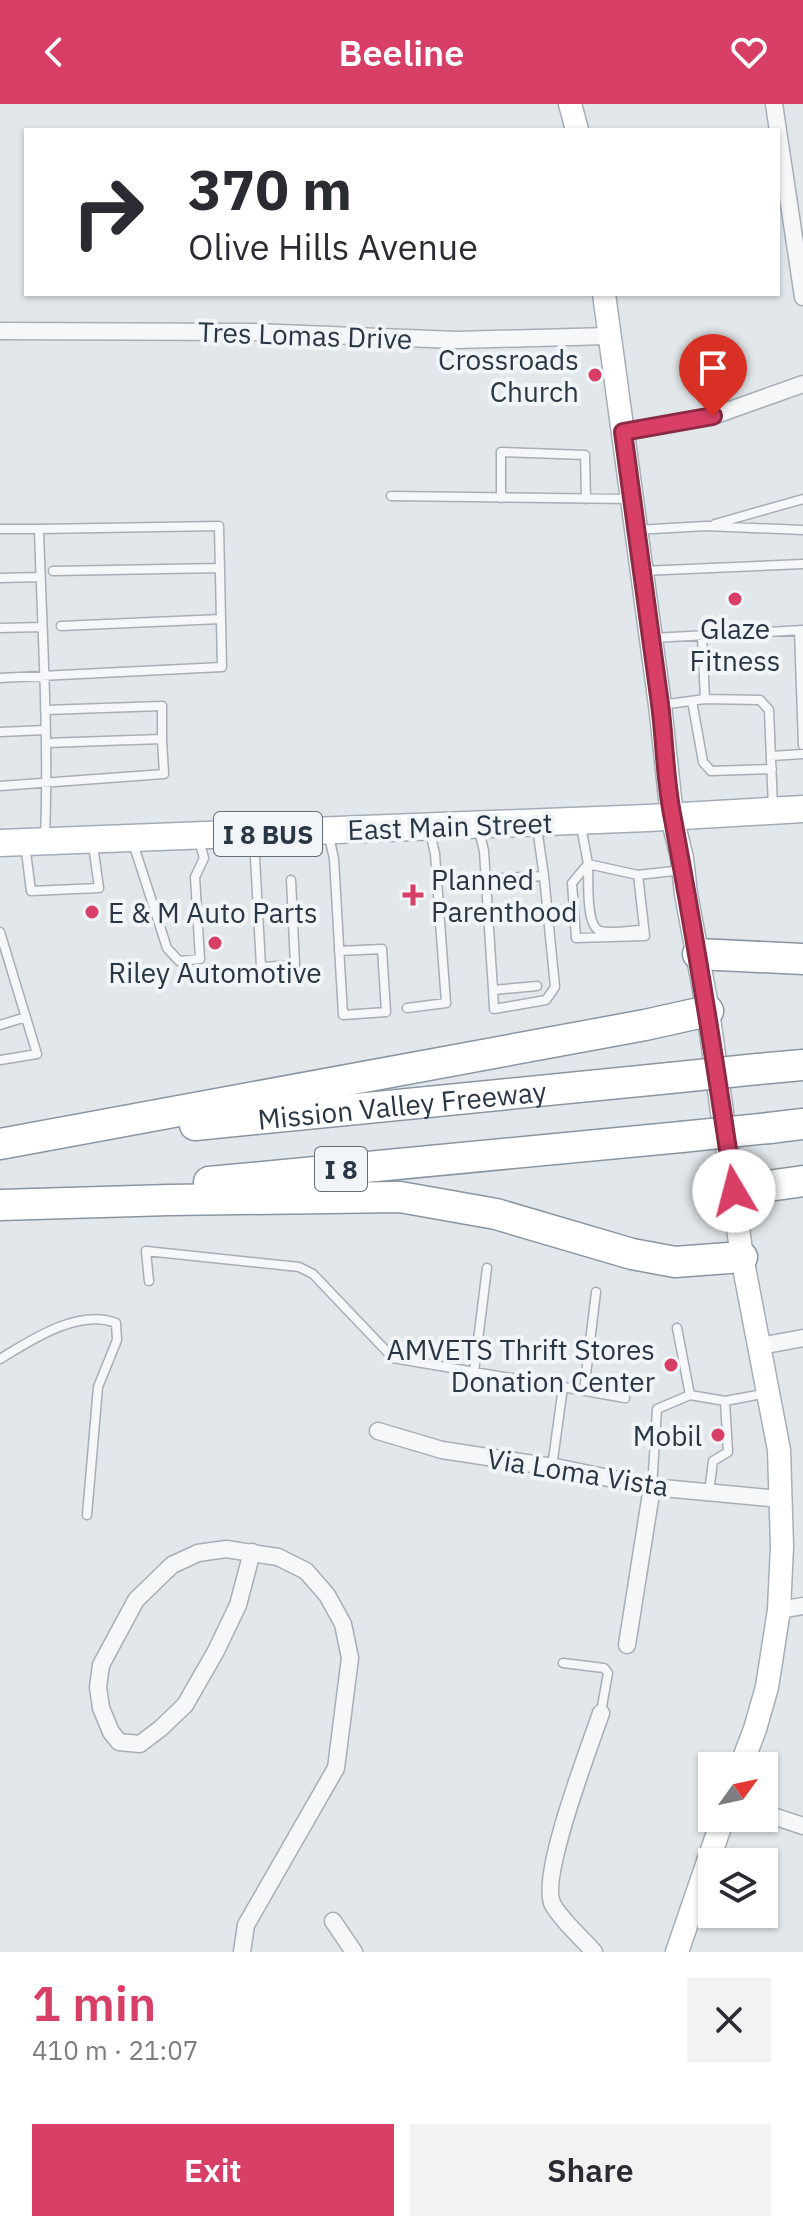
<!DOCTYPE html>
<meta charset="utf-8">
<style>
:root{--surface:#fff;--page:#f2f2f3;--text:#2b2b33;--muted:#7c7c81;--accent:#d83f67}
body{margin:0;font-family:"IBM Plex Sans",sans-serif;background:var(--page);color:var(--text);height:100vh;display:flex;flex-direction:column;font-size:30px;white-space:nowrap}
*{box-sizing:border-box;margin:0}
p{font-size:26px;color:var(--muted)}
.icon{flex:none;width:44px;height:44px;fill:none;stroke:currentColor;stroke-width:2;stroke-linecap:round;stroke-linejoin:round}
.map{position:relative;height:1848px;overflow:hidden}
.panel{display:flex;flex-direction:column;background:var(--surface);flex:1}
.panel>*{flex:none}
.hud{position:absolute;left:24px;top:24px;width:756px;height:168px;border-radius:0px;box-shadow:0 2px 6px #0004;background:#fff;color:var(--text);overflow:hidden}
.needle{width:52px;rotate:57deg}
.buttons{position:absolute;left:698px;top:1648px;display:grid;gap:16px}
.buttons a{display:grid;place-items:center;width:80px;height:80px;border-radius:0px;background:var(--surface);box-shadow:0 2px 6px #0004;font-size:40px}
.pin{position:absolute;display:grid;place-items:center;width:68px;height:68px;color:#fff;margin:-82px -34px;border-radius:50% 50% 50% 0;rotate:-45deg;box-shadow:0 0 8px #0007}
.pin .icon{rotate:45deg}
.me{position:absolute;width:88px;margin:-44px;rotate:352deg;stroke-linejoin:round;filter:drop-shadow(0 0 6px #0008)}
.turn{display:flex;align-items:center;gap:28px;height:168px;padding:0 32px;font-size:36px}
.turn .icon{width:104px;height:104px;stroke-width:2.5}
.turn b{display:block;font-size:56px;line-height:68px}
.round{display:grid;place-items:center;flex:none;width:84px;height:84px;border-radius:0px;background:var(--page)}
.head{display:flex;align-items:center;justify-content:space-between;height:136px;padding:0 32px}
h1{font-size:48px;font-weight:600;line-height:60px;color:var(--accent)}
.button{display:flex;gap:16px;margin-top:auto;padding:16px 32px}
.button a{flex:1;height:92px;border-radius:0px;background:var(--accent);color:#fff;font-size:32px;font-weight:600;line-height:92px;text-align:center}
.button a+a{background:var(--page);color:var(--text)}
header{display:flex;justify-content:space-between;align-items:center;height:104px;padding:0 32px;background:var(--accent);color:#fff;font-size:36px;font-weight:600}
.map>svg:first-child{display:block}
</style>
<header><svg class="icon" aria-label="back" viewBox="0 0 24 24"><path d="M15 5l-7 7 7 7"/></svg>Beeline<svg class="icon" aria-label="heart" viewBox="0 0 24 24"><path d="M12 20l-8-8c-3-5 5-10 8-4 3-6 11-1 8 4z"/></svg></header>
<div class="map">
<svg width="803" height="1848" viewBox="0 0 803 1848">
<rect width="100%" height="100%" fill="#e2e7eb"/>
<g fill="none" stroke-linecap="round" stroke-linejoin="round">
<g stroke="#a7aeb6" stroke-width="11">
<path id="service" d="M391,392L630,395
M501,394V348L585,351L586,395
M715,420L803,395
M0,425H39
M636,426L706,422L803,426
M53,467L220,464
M642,467L803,460
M0,474L40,473
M61,522L221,515
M0,524L42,523
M799,526L803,641
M652,534L803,526
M0,574L222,563L219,422L39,425C42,527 49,630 45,732
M705,595L760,596L769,606L773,704
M692,597L703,658L711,667L772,665
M661,601L705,595L702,532
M45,606L162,602V635L46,639
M0,628L45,626
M771,652L803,650
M0,682L164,670L162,635
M581,722L588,760L572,779L576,834L645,832L638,771L683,766
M479,726L484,747L493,886L537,882
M329,732L334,755L343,911L386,908L382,845L339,847
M254,735L261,863L295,861L291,776
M133,739L167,844L179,857L200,855L195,773L204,754L199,737
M25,740L31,787L99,784L93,741
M638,771L588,760C589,774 585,822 600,827C612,830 631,826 644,826
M486,775L544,772L537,724
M0,828L37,950L0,956
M493,886L494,905L546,896L555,883L544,772
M407,904L446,899L435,750L430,728
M0,921L26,913
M149,1177L146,1147L299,1163L313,1170L393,1254L563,1283
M0,1255C31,1236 79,1204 116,1219L117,1236L98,1283L87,1411
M474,1268L487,1164
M584,1287L596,1188
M690,1291L725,1297L728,1348L713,1357L709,1388
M725,1297L768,1289
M552,1363L563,1283L625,1294
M652,1383L657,1305L690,1291L677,1224
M563,1559L604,1564L608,1569L601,1608"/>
</g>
<g stroke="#a7aeb6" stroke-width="19">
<path id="minor" d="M774,0L803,193
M0,227L252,228L456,236L609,232
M623,328L713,312L803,280
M760,1242L803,1234
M378,1327L442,1346L560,1364L652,1383L781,1395
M779,1506L803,1502
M627,1541L652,1383
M764,1709L803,1722
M333,1817L354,1848
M242,1848L246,1821L336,1664L350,1554L343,1520L327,1491L306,1467L278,1453L226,1445L198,1449L172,1461L136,1496L101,1561L98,1583L101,1604L111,1628L119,1638L140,1640L161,1624L185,1601L216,1547L238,1501L252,1448
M594,1848C581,1833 563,1818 553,1801C538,1775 590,1642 601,1609"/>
</g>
<g stroke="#a7aeb6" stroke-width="25">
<path id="secondary" d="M570,0L577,26
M604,190L660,601L672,713L682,754L686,790L708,907L742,1153L779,1346L782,1442L779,1506L767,1583L755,1625L741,1662
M677,1848L723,1714"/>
</g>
<g stroke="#a0acb8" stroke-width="29">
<path id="primary" d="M0,739L648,714L803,705"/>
</g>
<g stroke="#8896a3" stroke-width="33">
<g id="motorway">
<path d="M698,850L803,855"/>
<path d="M758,965L803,961"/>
<path id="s1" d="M195,1021L670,974"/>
<path d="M769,1024L803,1020"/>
<path d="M0,1040L645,921L708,907"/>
<path d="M209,1078L681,1033"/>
<path d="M734,1087L803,1077"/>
<path d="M0,1101L169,1096L400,1093L496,1110L632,1150L675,1158L742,1153"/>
</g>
</g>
<use href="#service" stroke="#f5f7f9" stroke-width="8"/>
<use href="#minor" stroke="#f5f7f9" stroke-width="16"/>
<use href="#secondary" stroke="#fff" stroke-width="22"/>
<use href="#primary" stroke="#fff" stroke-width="26"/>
<use href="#motorway" stroke="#fff" stroke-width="30"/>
<g stroke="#8896a3" stroke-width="33" stroke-linecap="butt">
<path id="motorway-bridge" d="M670,974L758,965
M681,1033L769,1024"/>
</g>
<use href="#motorway-bridge" stroke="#fff" stroke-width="30"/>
</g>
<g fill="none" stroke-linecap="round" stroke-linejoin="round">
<g stroke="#8c2943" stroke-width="20">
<path id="route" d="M713,312L623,328C635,419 648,509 660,600C665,638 665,677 673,715C696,838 716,962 734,1087"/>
</g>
<use href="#route" stroke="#d83f67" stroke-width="14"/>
</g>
<g fill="#d83f67" stroke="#f2f5f8" stroke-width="3">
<circle cx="595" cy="271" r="8"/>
<circle cx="735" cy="495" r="8"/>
<path d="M409 779h8v8h8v8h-8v8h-8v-8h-8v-8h8z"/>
<circle cx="92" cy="808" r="8"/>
<circle cx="215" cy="839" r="8"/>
<circle cx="671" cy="1261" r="8"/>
<circle cx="718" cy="1331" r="8"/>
</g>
<g text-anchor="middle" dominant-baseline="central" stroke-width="8" stroke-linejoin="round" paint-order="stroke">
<g fill="#f2f5f8" stroke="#656f7b" stroke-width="2">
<rect x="214" y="708" width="108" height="44" rx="6"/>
<rect x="315" y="1043" width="52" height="44" rx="6"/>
</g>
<g font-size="26" font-weight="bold" fill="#293645">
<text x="268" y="730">I 8 BUS</text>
<text x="341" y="1065">I 8</text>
</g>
<g font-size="28" fill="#293645" stroke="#f2f5f8">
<text transform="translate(305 231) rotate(2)">Tres Lomas Drive</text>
<text transform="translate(450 722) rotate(-2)">East Main Street</text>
<text stroke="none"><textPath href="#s1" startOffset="208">Mission Valley Freeway</textPath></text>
<text transform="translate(578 1368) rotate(9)">Via Loma Vista</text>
</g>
<g font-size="28" fill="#293645" stroke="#f2f5f8" text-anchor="end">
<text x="579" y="255">Crossroads<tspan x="579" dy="32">Church</tspan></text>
<text x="735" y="524" text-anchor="middle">Glaze<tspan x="735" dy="32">Fitness</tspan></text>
<text x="431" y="775" text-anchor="start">Planned<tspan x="431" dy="32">Parenthood</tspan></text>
<text x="108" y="808" text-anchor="start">E &amp; M Auto Parts</text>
<text x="215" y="868" text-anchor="middle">Riley Automotive</text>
<text x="655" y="1245">AMVETS Thrift Stores<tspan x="655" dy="32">Donation Center</tspan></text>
<text x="702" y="1331">Mobil</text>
</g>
</g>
</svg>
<div class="buttons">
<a><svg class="needle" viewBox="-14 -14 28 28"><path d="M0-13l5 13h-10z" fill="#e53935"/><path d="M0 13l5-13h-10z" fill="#7c7c81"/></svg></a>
<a><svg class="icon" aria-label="layers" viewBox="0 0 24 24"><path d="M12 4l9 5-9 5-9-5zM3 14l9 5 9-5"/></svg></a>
</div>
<div class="pin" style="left:713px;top:312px;background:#d93025"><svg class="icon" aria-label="arrive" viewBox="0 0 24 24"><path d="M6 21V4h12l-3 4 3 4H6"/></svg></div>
<svg class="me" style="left:734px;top:1087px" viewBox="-20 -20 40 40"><circle r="19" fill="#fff"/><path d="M0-13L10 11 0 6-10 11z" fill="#d83f67"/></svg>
<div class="hud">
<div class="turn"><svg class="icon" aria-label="right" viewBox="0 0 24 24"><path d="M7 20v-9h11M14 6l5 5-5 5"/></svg><div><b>370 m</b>Olive Hills Avenue</div></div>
</div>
</div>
<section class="panel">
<div class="head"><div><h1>1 min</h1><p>410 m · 21:07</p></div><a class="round"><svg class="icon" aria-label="close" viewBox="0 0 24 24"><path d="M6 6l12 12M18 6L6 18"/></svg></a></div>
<div class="button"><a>Exit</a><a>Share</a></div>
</section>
